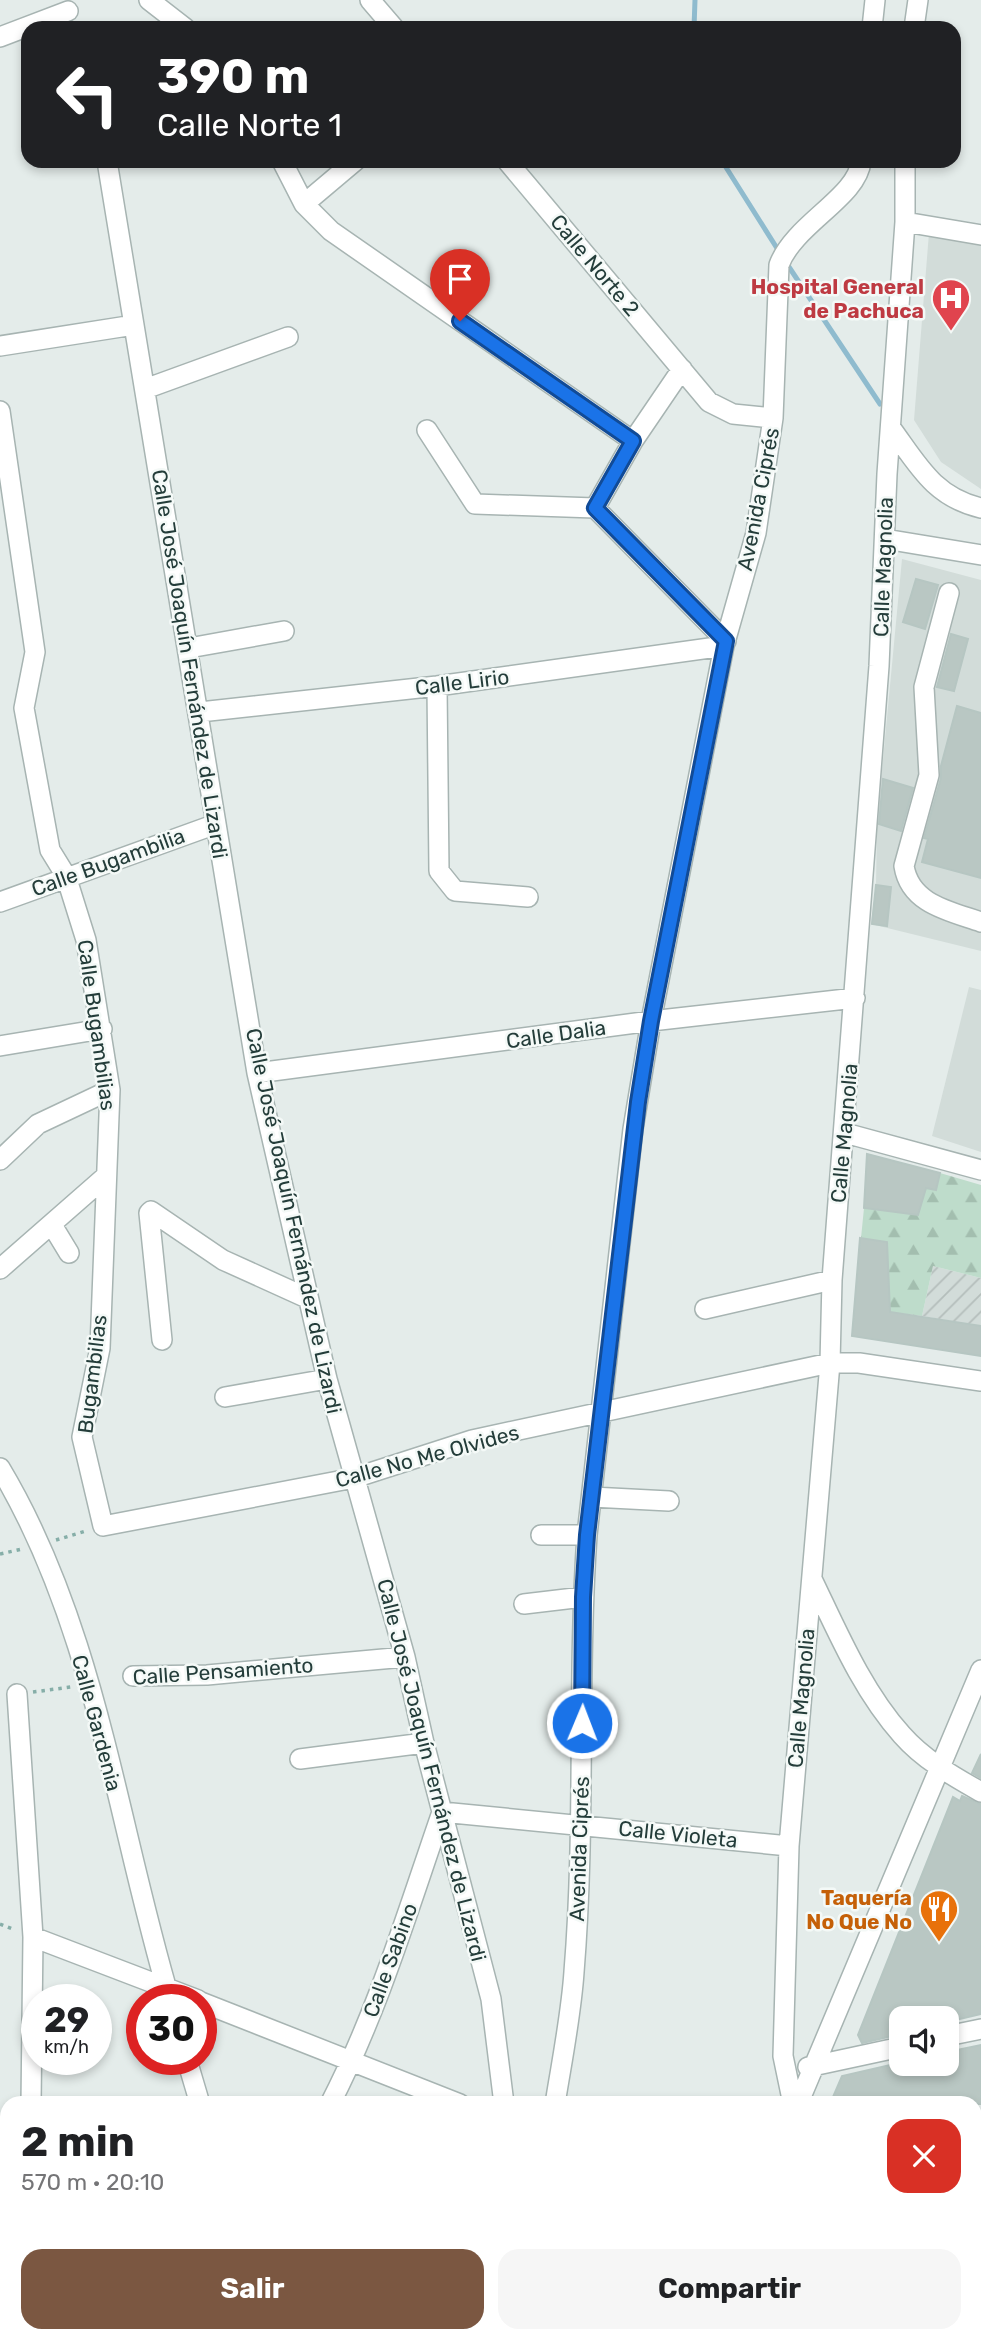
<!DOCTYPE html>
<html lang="es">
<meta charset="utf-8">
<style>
:root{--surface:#fff;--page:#f6f6f6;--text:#202124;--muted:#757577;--accent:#7b5741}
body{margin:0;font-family:Rubik,sans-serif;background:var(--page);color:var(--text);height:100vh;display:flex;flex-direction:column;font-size:26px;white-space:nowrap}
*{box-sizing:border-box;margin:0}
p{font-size:23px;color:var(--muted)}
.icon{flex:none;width:38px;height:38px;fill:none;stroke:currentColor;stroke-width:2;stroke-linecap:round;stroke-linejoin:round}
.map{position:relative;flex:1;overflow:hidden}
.sheet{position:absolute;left:0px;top:2096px;width:982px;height:247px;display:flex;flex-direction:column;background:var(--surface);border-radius:21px 21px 0 0;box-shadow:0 4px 10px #0003}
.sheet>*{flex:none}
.guide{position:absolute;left:21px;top:21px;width:940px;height:147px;border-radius:21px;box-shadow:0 4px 10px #0003;background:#202124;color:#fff;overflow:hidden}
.fabs{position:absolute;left:889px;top:2006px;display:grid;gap:14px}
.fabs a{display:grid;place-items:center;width:70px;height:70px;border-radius:14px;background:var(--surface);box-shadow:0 4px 10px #0003;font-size:35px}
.speed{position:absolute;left:21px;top:1984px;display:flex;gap:14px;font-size:35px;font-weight:700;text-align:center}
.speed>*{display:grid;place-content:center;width:91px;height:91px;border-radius:50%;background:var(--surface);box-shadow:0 4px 10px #0003;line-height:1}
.speed small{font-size:18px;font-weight:400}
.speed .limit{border:10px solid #d22;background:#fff;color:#111}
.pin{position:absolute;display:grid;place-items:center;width:60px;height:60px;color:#fff;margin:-72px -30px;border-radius:50% 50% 50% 0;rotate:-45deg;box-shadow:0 0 7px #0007}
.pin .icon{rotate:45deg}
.me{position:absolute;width:77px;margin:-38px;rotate:1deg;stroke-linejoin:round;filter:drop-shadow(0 0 5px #0008)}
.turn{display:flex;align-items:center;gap:24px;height:147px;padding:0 21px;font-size:32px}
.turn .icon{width:91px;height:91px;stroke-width:2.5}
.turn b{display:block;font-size:49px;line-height:60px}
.round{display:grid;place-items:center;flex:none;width:74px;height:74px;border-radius:21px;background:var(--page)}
.overview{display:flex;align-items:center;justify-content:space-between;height:119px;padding:0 21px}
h1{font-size:42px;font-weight:700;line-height:52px}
.button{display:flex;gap:14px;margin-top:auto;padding:14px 21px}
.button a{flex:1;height:80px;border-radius:21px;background:var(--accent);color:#fff;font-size:28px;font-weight:700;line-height:80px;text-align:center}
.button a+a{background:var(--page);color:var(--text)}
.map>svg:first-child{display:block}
</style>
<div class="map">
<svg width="981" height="2342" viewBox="0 0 981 2342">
<defs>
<pattern id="industrial-furrows" width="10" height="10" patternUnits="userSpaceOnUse" patternTransform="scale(1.75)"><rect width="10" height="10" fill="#d2dcd9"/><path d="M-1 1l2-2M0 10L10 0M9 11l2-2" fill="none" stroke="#b4bebb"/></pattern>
<pattern id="forest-firs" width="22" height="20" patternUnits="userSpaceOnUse" patternTransform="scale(1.75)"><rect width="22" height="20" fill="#bedccb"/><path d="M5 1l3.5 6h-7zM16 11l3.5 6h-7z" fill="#a3beaf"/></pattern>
</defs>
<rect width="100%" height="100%" fill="#e4ecea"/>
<path fill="#d2dcd9" d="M929,233L981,244V489L941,462L914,420Z
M902,559L981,580V951L871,924L876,885L877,823Z
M969,987L981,990V1152L932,1136Z"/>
<path fill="url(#industrial-furrows)" d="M933,1266L981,1278V1326L922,1316Z"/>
<path fill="url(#forest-firs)" d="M940,1173L981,1185V1278L933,1266L922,1316L890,1312L887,1243L861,1238L864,1208L918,1215L926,1188L936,1189Z"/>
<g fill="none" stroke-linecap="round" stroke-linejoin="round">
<path stroke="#8fbbce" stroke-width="5" d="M694,28L695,0
M722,161L780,253
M785,261L880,404"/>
</g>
<path fill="#b9c7c3" stroke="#b6c6c2" stroke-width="2" d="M916,579L938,585L925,629L903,622Z
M951,634L968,639L954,691L937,687Z
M957,706L981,713V878L922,862L928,839L924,838L941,778V766Z
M883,779L913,788L901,831L879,824Z
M876,885L891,887L887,926L872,924Z
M867,1154L940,1173L936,1190L926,1188L918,1215L864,1208Z
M860,1238L887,1242L890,1312L981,1326V1356L852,1336Z
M981,1754V1778L972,1773Z
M962,1796L981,1804V2014L947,2022V2018H901V2034L862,2043L858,2035L953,1797L960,1801Z
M981,2045V2104H830L842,2076L899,2063H947V2052Z"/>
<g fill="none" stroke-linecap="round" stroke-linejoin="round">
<g stroke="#a7b4b2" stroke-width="22">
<path id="minor" d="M149,0L185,28
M370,0L394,28
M872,28L875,0
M914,28L918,0
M0,37L68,11
M107,161L257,1073L327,1379L405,1657L424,1743L491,1999L504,2104
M282,161L304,204L331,231L633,441
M507,161L709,402L733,414L773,418
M304,204L355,161
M905,222L981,235
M0,346L134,325
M145,389L288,337
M0,411L35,652L24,708L50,850L66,876L86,940L110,1090L100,1348L82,1437L103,1526L354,1478L472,1440L830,1363H859L981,1381
M891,428C918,465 934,497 981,508
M427,430L475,504L595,508
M595,508L726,641
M595,508L633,441L682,369
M885,539L981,555
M949,593L924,687L929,775L904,866C910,904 949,911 981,922
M189,648L284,631
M437,686L439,871L455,891L528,897
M200,712L437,686L724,646
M0,902L216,824
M0,1046L102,1029
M257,1073L651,1021L855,998
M845,1133L981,1170
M0,1160L38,1124L110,1090
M52,1225L69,1253
M0,1269L105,1177
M705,1309L832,1280
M162,1340L149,1213L151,1211L223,1260L307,1298
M225,1397L327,1379
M0,1468C96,1628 117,1823 170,2000
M592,1497L669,1501
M541,1535H587
M813,1581C838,1633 863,1692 902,1735C924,1760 953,1776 981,1792
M524,1604L583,1597
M133,1676L207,1675L405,1657
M17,1694L33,1937L31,2104
M300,1759L424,1743
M442,1812L789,1846
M33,1937L198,2000
M201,2002L460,2104
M947,2036L981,2029
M187,2060L200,2104
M808,2067L901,2047
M330,2104C378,2011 408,1910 442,1812
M555,2104C562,2060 571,2016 574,1972C586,1826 577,1680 587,1535L633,1129L651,1021L724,646L756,533L773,418L779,265C794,224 858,197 861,161
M793,2104L783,2056L789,1846L830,1363L832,1280L879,666L887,474L905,222V161
M798,2104L981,1670
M975,2242L981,2241
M975,2309L981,2312
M0,2328L7,2306
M235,2336V2342
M30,2342L32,2336
M203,2342L206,2336
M506,2342L507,2336
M704,2342L706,2336"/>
</g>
<path stroke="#86aea8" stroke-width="3.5" stroke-dasharray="3.5 5" stroke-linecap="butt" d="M56,1540L86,1531
M0,1554L22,1549
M33,1692L71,1687
M0,1924L15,1930
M0,2138L7,2136"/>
<use href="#minor" stroke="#fff" stroke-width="19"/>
</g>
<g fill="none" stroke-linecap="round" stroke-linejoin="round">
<g stroke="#114b97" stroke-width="18">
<path id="route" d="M460,321L633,441L595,508L726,641L651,1021L638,1102L587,1535L583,1597L582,1723"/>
</g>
<use href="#route" stroke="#1a73e8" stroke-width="12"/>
</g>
<defs>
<g id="hospital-pin" transform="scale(2.0125)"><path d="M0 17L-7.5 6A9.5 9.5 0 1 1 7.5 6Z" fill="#e0444e" stroke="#f4f9f7"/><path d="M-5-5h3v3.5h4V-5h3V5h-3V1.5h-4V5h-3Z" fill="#fff"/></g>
<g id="restaurant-pin" transform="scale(2.0125)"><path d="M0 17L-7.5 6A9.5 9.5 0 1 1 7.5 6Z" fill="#e8710a" stroke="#f4f9f7"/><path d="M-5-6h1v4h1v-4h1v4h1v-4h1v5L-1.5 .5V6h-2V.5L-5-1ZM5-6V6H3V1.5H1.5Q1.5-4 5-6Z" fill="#fff"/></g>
</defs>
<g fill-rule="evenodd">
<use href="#hospital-pin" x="951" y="298"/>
<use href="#restaurant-pin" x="939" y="1909"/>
</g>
<g text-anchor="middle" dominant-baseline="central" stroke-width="5" stroke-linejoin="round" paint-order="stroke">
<g font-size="21" fill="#243d3a" stroke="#f4f9f7">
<text transform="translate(595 265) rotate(50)">Calle Norte 2</text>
<text transform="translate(758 499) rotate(-79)">Avenida Ciprés</text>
<text transform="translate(883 567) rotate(-88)">Calle Magnolia</text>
<text transform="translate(190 664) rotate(81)">Calle José Joaquín Fernández de Lizardi</text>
<text transform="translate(462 682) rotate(-7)">Calle Lirio</text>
<text transform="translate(108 862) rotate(-20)">Calle Bugambilia</text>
<text transform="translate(97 1025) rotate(82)">Calle Bugambilias</text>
<text transform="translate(556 1034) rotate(-8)">Calle Dalia</text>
<text transform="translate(844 1133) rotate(-85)">Calle Magnolia</text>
<text transform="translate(294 1221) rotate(78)">Calle José Joaquín Fernández de Lizardi</text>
<text transform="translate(92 1374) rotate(-83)">Bugambilias</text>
<text transform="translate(427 1456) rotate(-15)">Calle No Me Olvides</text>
<text transform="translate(223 1671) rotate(-4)">Calle Pensamiento</text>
<text transform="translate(801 1698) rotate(-85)">Calle Magnolia</text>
<text transform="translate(97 1723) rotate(75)">Calle Gardenia</text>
<text transform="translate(432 1770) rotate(76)">Calle José Joaquín Fernández de Lizardi</text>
<text transform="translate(678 1834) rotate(6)">Calle Violeta</text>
<text transform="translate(579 1849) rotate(-88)">Avenida Ciprés</text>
<text transform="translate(390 1960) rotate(-70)">Calle Sabino</text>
</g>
<g font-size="21" font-weight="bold" fill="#be3a42" stroke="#f4f9f7" text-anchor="end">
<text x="924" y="286">Hospital General<tspan x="924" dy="24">de Pachuca</tspan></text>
</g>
<g font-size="21" font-weight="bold" fill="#c56008" stroke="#f4f9f7" text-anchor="end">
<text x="912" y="1897">Taquería<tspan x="912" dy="24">No Que No</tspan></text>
</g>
</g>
</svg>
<div class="fabs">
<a><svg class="icon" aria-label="sound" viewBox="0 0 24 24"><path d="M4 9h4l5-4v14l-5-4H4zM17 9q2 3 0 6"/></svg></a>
</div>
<div class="speed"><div>29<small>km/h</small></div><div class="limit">30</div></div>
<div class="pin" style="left:460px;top:321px;background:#d93025"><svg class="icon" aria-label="arrive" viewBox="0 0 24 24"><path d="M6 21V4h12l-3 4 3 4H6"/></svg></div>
<svg class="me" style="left:582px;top:1723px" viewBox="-20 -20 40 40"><circle r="17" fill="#1a73e8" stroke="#fff" stroke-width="3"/><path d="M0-11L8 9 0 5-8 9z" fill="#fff"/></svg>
<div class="guide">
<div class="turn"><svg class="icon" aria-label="left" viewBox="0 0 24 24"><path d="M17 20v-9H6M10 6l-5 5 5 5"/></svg><div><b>390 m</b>Calle Norte 1</div></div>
</div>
<section class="sheet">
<div class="overview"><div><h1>2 min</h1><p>570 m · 20:10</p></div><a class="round" style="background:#d93025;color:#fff"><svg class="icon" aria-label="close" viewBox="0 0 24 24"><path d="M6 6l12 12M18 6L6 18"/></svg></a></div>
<div class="button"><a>Salir</a><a>Compartir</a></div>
</section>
</div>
